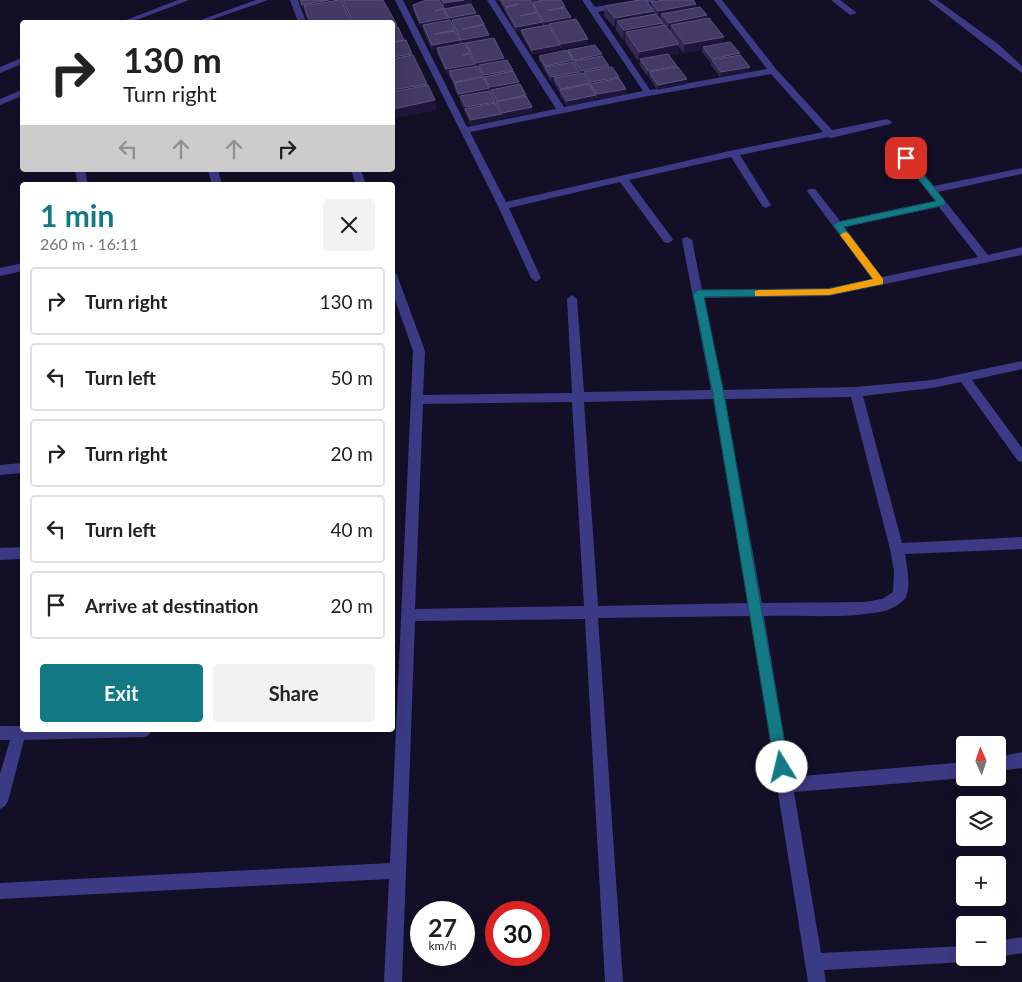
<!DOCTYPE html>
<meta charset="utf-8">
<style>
:root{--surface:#fff;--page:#f2f2f2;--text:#222;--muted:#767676;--line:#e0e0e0;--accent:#137a85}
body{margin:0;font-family:Lato,sans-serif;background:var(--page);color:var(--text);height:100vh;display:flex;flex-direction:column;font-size:19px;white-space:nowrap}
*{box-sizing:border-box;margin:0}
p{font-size:16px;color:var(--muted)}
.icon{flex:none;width:28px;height:28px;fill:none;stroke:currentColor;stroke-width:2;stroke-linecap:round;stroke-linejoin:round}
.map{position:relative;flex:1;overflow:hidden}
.side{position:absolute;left:20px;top:182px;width:375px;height:550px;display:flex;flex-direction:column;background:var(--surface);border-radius:5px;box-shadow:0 5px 20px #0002}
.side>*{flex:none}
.hud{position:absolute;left:20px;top:20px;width:375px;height:152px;border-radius:5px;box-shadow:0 5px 20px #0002;background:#fff;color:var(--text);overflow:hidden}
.needle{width:32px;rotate:357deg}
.buttons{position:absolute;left:956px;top:736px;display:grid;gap:10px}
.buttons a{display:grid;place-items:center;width:50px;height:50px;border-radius:5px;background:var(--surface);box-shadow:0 5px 20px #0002;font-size:25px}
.speed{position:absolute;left:410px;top:901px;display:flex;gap:10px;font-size:25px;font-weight:700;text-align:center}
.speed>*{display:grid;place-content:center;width:65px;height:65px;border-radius:50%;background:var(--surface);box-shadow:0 5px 20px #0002;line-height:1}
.speed small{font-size:12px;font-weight:400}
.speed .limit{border:8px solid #d22;background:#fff;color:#111}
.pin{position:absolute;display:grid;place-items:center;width:42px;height:42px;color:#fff;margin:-21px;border-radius:10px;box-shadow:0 2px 8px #0006}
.me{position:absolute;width:55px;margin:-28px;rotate:351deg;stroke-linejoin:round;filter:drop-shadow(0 0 4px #0008)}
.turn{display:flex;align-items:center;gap:18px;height:105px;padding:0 20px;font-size:22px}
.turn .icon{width:65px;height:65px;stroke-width:2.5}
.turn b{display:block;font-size:35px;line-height:42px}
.lanes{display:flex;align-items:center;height:48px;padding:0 20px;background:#0003;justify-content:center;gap:25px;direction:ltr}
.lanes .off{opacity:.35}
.round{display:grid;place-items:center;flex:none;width:52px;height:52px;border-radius:5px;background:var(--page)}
.summary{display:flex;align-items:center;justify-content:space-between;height:85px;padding:0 20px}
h1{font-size:30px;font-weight:700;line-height:38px;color:var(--accent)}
.primary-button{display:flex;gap:10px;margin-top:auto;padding:10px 20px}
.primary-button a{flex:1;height:58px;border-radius:5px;background:var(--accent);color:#fff;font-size:20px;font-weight:700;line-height:58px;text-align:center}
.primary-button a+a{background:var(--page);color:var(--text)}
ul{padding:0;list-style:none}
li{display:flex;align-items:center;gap:15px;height:68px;margin:0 10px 8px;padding:0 10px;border:2px solid var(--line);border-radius:5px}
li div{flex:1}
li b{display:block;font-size:19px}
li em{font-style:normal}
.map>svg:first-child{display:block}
</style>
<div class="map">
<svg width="1022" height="982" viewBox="0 0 1022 982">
<rect width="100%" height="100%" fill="#130f26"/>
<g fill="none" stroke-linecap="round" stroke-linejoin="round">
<path fill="#3d3a85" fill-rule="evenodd" d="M178,0H189L131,22H121Z
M256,0H268L205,22H195Z
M290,0H298L306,22H298Z
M395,0H403L467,127L556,109L487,0H495L564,107L643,91L582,0H590L595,7L638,0H656L652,2L598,12L650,90L767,69L714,0H722L776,69L832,130L887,119L892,122L890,124L831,138L828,137L740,155L771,205L766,208L763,207L731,157L629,180L672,238L673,240L668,243L664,242L620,182L509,208L541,278L536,282L531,278L498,206ZM771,74L823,132L734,150L506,202L470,132L648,96Z
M831,0H840L857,13L850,15Z
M928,0H937L998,44L1022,66V73Z
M19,59H22V64L0,73V67Z
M19,91H22V96L0,105V99Z
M906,155L909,156L934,186L1022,168V174L938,192L988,255L1022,247V255L829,296L704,298L723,390L856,387L932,380L1022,361V369L972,380L1022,448V462L1018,461L961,382L932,388L863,396L902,543L1022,537V549L905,554C907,567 911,585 906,597C903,603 890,610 884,611C850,619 800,615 764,616L791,777L965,762V778L794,792L821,953L965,946V958H972L971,960L965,962L824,970L826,982H808L750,616L598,618L623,982H605L585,619L415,621L402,982H384L389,879L0,899V883L390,863L413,351L392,291V271L397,275L425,351L423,395L572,393L567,299L572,295L577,299L584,392L711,390L682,240L683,238L687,237L692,240L702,290L829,288L872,279L807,191L809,189H815L840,221L935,201L901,158ZM939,207L978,257L882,277L844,227ZM851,397L890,549L894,571L893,592L882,599L864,602L762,603L725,399ZM713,399L748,603L598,606L584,402ZM572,402L584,606L415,609L423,404Z
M75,170H85L88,185H78Z
M208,170H218L222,185H212Z
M351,170H361L366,185H356Z
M22,263V271L0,276V268Z
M22,463V473L0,475V465Z
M22,547V559L0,560V548Z
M0,726H22V730H151L149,735L144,737L24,740L8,801L5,806L0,809V774L10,740H0Z
M1022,752V768L998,771V757Z
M1022,937V953L998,957V941Z"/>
</g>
<path fill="#312854" d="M299,0H383L435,100L436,110L394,118L392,114V22H308Z
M426,0H472V6L476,13V15L484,24L489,38L504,60L513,70L519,85L532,107V112L503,118L501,115V119L471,125L460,101V98H459L454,88V85L449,76V74H447L437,53V49L432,50L423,30V28H421L413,10V5Z
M499,0H561L571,17L570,20L588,44L561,49L560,47V49L532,54L521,34V31L516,32Z
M651,2L696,7L707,15V18L723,43L740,53L739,55L750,67L748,72L720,77L711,65V63L702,52V50L683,53L679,47L678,54L669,55L677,66V67L686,84L657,90L649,77V76H647L639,64L640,61H638L625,42V39L623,40L616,30V27H614L604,16L605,6H651Z
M568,50L602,56L609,67L619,77V78L626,89L625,94L597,99L596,98V100L567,106L560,95V93L554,83V81L551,82L539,60V56L568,52Z"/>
<path fill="#1d163a" d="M329,0H341L304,6L305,14H304L302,5Z
M464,0H472V8L444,9V3Z
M696,4L695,14H661L660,20H657L658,11Z
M654,11L653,20L617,21L616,27H614L615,18Z
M476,13V18L452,20V22L449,23V18Z
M707,15L705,25H671L669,32H667L669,23Z
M571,17L570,21L549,24V25L544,26V22Z
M448,18V23L423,25V28H421L420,23Z
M543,22V27L521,30V31L516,32V27Z
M663,23L661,32H626L625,39L623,40L624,30Z
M489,35V39L462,44L461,40Z
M724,37L722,46L703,47L702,50L683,53L685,44Z
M588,39V44L561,49V44Z
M460,40V45L432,50V45Z
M679,44L678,54L641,61L640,59V61H638L639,52Z
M560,45V49L532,54V50Z
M740,53L738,58L712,60L711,63L712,59Z
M412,54L413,63L392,67V57Z
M602,54V59L574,61V60Z
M504,58V63L479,65V68H476V63Z
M573,60V65L545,67V66Z
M475,64V69L449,71V74H447L446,69Z
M609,66L608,70L584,72V75L580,76L581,71Z
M677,66L676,71L649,72V76H647L648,71Z
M750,67L748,72L720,77L721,72Z
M513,70V75L484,77V75Z
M579,72V76L554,78V81L551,82V77Z
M483,76V81L454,84V82Z
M619,77L618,82L590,84V87L591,82Z
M687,79L686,84L657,90L658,85Z
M519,82V86L491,90V92H490V87Z
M590,83L589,88L561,90V89Z
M427,84L428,93L392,100V90Z
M489,88V93L460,96V98H459V94Z
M626,89L625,94L597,99V94Z
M526,95V100L497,103V101Z
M596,95V100L567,106V101Z
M435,100L436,110L394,118L393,109Z
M495,102V106L466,109V107Z
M532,107V112L503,118L502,113Z
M501,114V119L471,125V120Z"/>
<path fill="#433a66" stroke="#5a527e" d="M301,0H329L302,5Z
M339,0H341L350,20L337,22H310L304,6Z
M343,0H383L397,25L392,26V22H353Z
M426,0H439L444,8L435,11L443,9L448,18L420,23L413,5Z
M442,0H464L444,3Z
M501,0H530L537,12L520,16L537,13L543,22L516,27L505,8L519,4L505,7Z
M543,0H561L565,7L549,10L565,8L571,17L544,22L533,3Z
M639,0H646L654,11L615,18L605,6Z
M664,0H693L696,4L658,11L651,2Z
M471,4L476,13L449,18L444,9Z
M700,7L707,15L669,23L661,14Z
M656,14L663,23L624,30L617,21Z
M479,15L484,24L463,29L484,25L489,35L461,40L452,20Z
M709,18L724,37L685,44L671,25Z
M576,19L588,39L561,44L549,24Z
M450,20L455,30L435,34L455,31L460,40L432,45L423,25Z
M350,21L351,22H341Z
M548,25L560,45L532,50L521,30Z
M665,25L679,44L639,52L626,32Z
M392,27H398L404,40L392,42Z
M494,38L504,58L476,63L466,43Z
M406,40L412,54L392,57V43Z
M730,42L740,53L712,59L703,47Z
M465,43L470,53L463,55L470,54L475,64L446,69L437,48Z
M595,45L602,54L574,60L568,50Z
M567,50L573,60L545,66L539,56Z
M668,54L677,66L648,71L640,59Z
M413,55L427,84L392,90V59Z
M740,55L750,67L721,72L712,60Z
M602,56L609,66L581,71L574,61Z
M507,60L513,70L484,75L479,65Z
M573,62L579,72L551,77L545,67Z
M478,66L483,76L454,82L449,71Z
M612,67L619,77L591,82L584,72Z
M678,67L687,79L658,85L649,72Z
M513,71L519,82L490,87L484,77Z
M583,73L590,83L561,89L554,78Z
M483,77L489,88L459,94L454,83Z
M619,78L626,89L597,94L590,84Z
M520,84L526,95L497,101L491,90Z
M589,84L596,95L567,101L560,90Z
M428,85L435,100L393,109L392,92Z
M490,91L495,102L466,107L460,96Z
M526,96L532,107L502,113L496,102Z
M495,103L501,114L471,120L465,109Z"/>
<path fill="#137a85" stroke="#0c4f56" d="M906,155L909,156L945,201V205L844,227L883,279V284L829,295L704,297L724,394L789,767L787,772L782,774L777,772L775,767L713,394L693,294L698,290L829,289L873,279L833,225L838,222L936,201L901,158Z"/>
<path fill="#f59e0b" d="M845,232L848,233L883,279V284L829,295L755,296V291L758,290L829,289L873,279L840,235Z"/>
</svg>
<div class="buttons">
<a><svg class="needle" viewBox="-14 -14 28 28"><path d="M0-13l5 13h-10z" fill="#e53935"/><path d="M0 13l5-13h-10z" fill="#767676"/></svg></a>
<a><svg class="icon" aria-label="layers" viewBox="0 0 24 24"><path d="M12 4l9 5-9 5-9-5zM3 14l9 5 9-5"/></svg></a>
<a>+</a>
<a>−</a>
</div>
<div class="speed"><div>27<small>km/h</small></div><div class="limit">30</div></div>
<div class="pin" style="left:906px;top:158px;background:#d93025"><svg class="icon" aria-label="arrive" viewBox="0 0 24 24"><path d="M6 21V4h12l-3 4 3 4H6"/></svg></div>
<svg class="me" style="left:782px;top:767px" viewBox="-20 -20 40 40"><circle r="19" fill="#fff"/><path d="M0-13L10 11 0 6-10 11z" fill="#137a85"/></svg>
<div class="hud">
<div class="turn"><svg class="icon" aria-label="right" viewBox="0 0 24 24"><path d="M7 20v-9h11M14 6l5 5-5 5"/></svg><div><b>130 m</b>Turn right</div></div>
<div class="lanes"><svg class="icon off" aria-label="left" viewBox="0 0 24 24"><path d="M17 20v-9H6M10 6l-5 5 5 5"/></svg><svg class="icon off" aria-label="ahead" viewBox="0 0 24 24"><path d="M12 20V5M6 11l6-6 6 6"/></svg><svg class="icon off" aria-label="ahead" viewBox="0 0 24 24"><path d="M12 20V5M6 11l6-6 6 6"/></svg><svg class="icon" aria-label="right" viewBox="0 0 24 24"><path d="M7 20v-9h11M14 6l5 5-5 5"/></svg></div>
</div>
<section class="side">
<div class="summary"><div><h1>1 min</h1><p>260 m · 16:11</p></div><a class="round"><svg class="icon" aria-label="close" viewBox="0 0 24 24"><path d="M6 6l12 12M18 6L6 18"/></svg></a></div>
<ul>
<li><svg class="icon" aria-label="right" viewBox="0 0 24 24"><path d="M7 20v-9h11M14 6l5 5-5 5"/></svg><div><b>Turn right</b></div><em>130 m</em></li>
<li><svg class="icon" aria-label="left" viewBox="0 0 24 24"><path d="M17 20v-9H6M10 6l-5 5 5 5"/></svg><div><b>Turn left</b></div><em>50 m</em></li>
<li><svg class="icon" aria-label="right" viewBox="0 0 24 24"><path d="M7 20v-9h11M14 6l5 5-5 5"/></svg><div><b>Turn right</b></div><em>20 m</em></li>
<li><svg class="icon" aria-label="left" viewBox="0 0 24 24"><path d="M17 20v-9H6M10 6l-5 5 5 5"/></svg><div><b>Turn left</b></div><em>40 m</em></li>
<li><svg class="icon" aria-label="arrive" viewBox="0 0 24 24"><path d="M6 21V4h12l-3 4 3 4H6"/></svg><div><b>Arrive at destination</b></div><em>20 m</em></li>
</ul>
<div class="primary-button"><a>Exit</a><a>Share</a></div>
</section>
</div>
